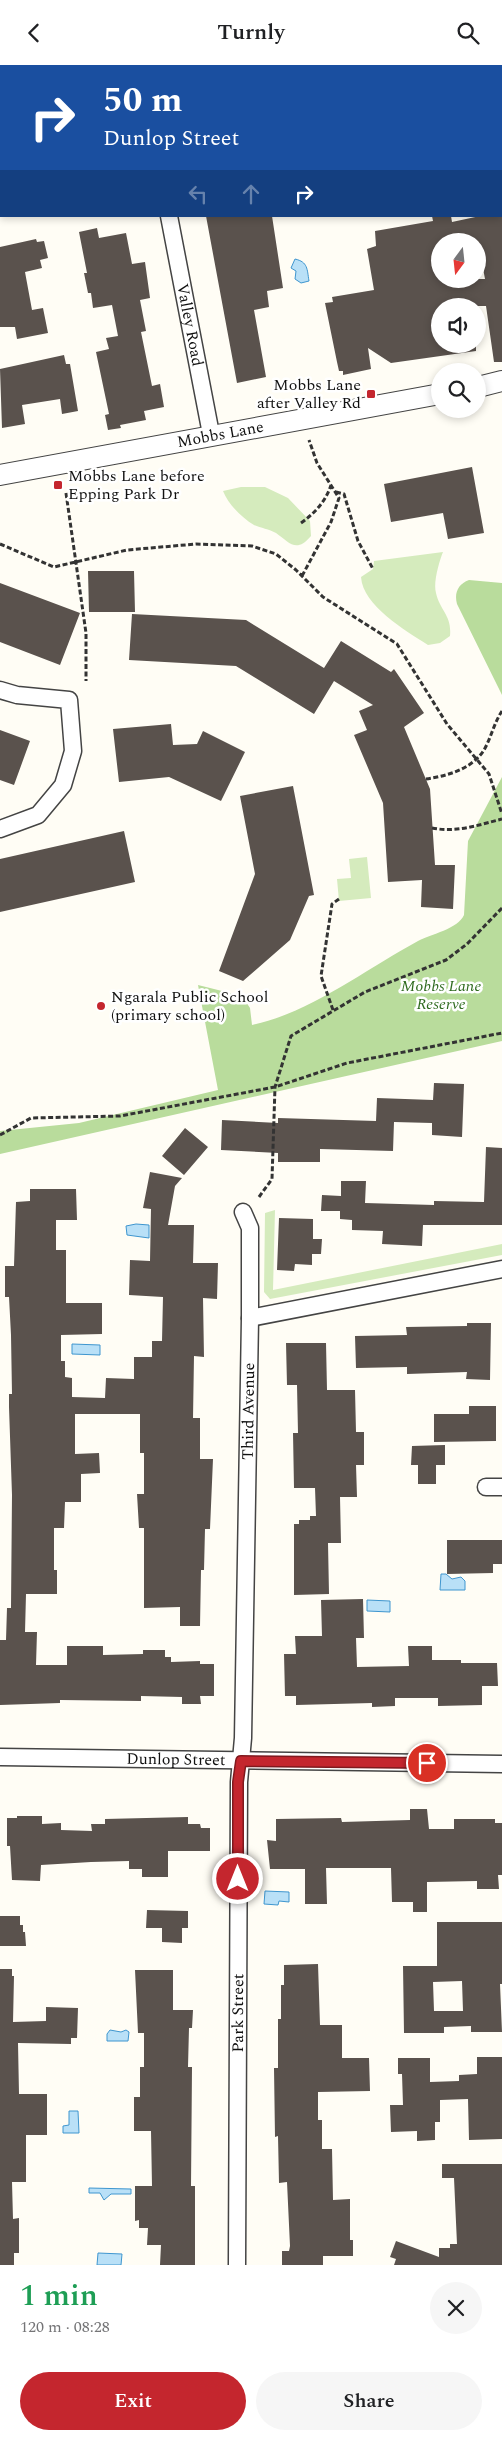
<!DOCTYPE html>
<meta charset="utf-8">
<style>
:root{--surface:#fff;--page:#f6f6f6;--text:#202124;--muted:#757577;--accent:#c4262e}
body{margin:0;font-family:Spectral,serif;background:var(--page);color:var(--text);height:100vh;display:flex;flex-direction:column;font-size:19px;white-space:nowrap}
*{box-sizing:border-box;margin:0}
p{font-size:16px;color:var(--muted)}
.icon{flex:none;width:28px;height:28px;fill:none;stroke:currentColor;stroke-width:2;stroke-linecap:round;stroke-linejoin:round}
.map{position:relative;height:2200px;overflow:hidden}
.sheet{display:flex;flex-direction:column;background:var(--surface);flex:1}
.sheet>*{flex:none}
.guide{position:absolute;left:0px;top:0px;width:502px;height:152px;box-shadow:0 2px 8px #0003;background:#1a4fa0;color:#fff;overflow:hidden}
.needle{width:32px;rotate:195deg}
.fabs{position:absolute;left:431px;top:168px;display:grid;gap:10px}
.fabs a{display:grid;place-items:center;width:55px;height:55px;border-radius:50%;background:var(--surface);box-shadow:0 2px 8px #0003;font-size:25px}
.pin{position:absolute;display:grid;place-items:center;width:42px;height:42px;color:#fff;margin:-21px;border:2px solid #fff;border-radius:50%;box-shadow:0 1px 5px #0007}
.me{position:absolute;width:55px;margin:-28px;rotate:0deg;stroke-linejoin:round;filter:drop-shadow(0 0 4px #0008)}
.turn{display:flex;align-items:center;gap:18px;height:105px;padding:0 20px;font-size:22px}
.turn .icon{width:65px;height:65px;stroke-width:2.5}
.turn b{display:block;font-size:35px;line-height:42px}
.lanes{display:flex;align-items:center;height:48px;padding:0 20px;background:#0003;justify-content:center;gap:25px;direction:ltr}
.lanes .off{opacity:.35}
.round{display:grid;place-items:center;flex:none;width:52px;height:52px;border-radius:26px;background:var(--page)}
.overview{display:flex;align-items:center;justify-content:space-between;height:85px;padding:0 20px}
h1{font-size:30px;font-weight:600;line-height:38px;color:#1e9e55}
.cta{display:flex;gap:10px;margin-top:auto;padding:10px 20px}
.cta a{flex:1;height:58px;border-radius:30px;background:var(--accent);color:#fff;font-size:20px;font-weight:600;line-height:58px;text-align:center}
.cta a+a{background:var(--page);color:var(--text)}
header{display:flex;justify-content:space-between;align-items:center;height:65px;padding:0 20px;background:var(--surface);font-size:22px;font-weight:600}
.map>svg:first-child{display:block}
</style>
<header><svg class="icon" aria-label="back" viewBox="0 0 24 24"><path d="M15 5l-7 7 7 7"/></svg>Turnly<svg class="icon" aria-label="search" viewBox="0 0 24 24"><circle cx="10" cy="10" r="6"/><path d="M15 15l6 6"/></svg></header>
<div class="map">
<svg width="502" height="2200" viewBox="0 0 502 2200">
<rect width="100%" height="100%" fill="#fffdf5"/>
<path fill="#d5ebbd" d="M241,422H265L288,433L310,456L311,471C296,489 289,477 276,468C269,464 261,463 254,460C242,453 228,439 223,426Z
M443,487C439,497 433,518 436,528C440,546 452,550 450,571L440,578L428,580C405,565 363,541 361,512L373,504L374,496Z
M367,792L371,833L339,836L337,814L351,813L349,794Z
M275,1145L273,1225L502,1179V1190L270,1234L264,1227L265,1148Z"/>
<path fill="#b9dc9c" d="M469,515L502,518V630L457,539C454,528 458,519 469,515Z
M502,712V976L0,1089V1066L79,1058L218,1025L198,920L242,931L250,943L252,960C310,948 366,904 418,876C431,869 458,864 464,850L468,776Z"/>
<path fill="#b9e0f7" stroke="#3f96cf" d="M295,194C308,197 307,204 309,216L301,218L295,214L296,206L291,203Z
M136,1159L149,1160V1173L127,1170L126,1161Z
M72,1279L100,1280V1290L72,1289Z
M441,1509H446L452,1514L461,1512L465,1516V1525H440Z
M367,1535L390,1536V1547L367,1546Z
M265,1826L289,1827V1837L279,1836L278,1840L264,1839Z
M110,1965L121,1967L126,1965L129,1967L128,1976H107V1969Z
M69,2046H78L79,2068H63V2061L69,2060Z
M89,2123L131,2124V2129H111L104,2135L100,2128H89Z
M98,2188L122,2189L121,2200H97Z"/>
<path fill="#5a524d" fill-rule="evenodd" d="M206,151H272L283,223L267,226L269,242L254,245L266,312L237,318Z
M432,151H451L452,157L480,151H502V297H494L486,241H440V279H476V286L391,298L368,283L371,304L343,310V306H339L337,297L325,238L333,237L332,232L374,225L367,184L376,181L375,166L433,156ZM440,176H478L485,214H440Z
M97,163L99,173L126,168L132,199L145,197L150,233L140,235L146,266L141,267L152,321L160,319L164,342L144,346L146,355L120,360L121,363L108,365L105,350L109,349L96,287L109,284L106,273L118,271L112,240L93,243L91,228H88L84,208H87L79,167Z
M36,174L37,177L44,176L48,193L40,195L42,203L25,207L32,245L43,243L48,268L17,274L15,262H0V182Z
M64,290L66,299H70L78,346L62,349L60,334L22,340L25,359L2,363L0,304Z
M472,402L484,468L448,474L443,448L391,457L384,419Z
M88,506H134L135,547H89Z
M0,518L80,548L60,600L0,577Z
M132,549L246,555L324,603L341,576L391,607L394,604L424,648L404,662L430,724L435,800H455L453,844L421,842L422,815L388,817L383,738L354,670L367,665L359,646L373,640L334,616L314,649L236,601L129,595Z
M171,659L173,680L197,679L203,666L245,687L221,736L169,712L119,717L113,664Z
M0,665L30,676L14,720L0,715Z
M293,721L314,830L309,831L290,875L243,916L219,906L255,809L240,731Z
M124,766L135,817L0,847V794Z
M434,1018L464,1019L462,1072L432,1070V1058L394,1057L393,1086L320,1084V1097H278V1088L221,1085L222,1055L278,1058V1053L376,1056L377,1033L433,1035Z
M185,1063L208,1082L184,1110L162,1091Z
M486,1082L502,1083V1160H423L422,1181L382,1179L383,1166L352,1165V1155L340,1154V1146H321L322,1130L341,1131V1116H366L365,1138L434,1140V1136L484,1137Z
M150,1107L182,1113L175,1121L168,1160H194L193,1198H218L217,1234L203,1233L204,1292L194,1291L193,1353H200V1394H213L210,1464H205L204,1505H201L200,1561H180V1542L144,1543V1463H139L137,1429H144V1388H140V1349H75V1389L99,1388L100,1408L81,1409V1437H65L64,1463H54V1505H57V1529H26L25,1567H37L36,1600H67V1581H103V1590L143,1589V1585H165V1592H171V1597L200,1596V1599H214V1631H200L201,1639H182V1632L141,1631V1636L60,1635V1638L0,1640V1575H6L7,1543H11L12,1430L9,1342V1329H12L11,1270L9,1232H5V1201H14L16,1137L30,1136V1124H76L77,1155H56V1185H66V1238H102V1269L61,1270V1296H65V1312L72,1313V1332L105,1333L106,1313L134,1314V1292H152V1276H162L163,1232L129,1230L130,1195L150,1196L151,1144L143,1143Z
M279,1153L313,1154V1174H322L321,1189H312V1200L295,1199L294,1206L277,1205Z
M467,1258H491L490,1315L466,1314L467,1307L407,1309V1302L356,1303L355,1271L407,1270L406,1262L467,1261Z
M286,1278H326L327,1325H355L356,1367H364V1400H356L357,1432H340L341,1478H328L329,1529L294,1530V1459H299V1455H310V1451H316L315,1423H294L293,1368H298L297,1320H287Z
M469,1341H496V1376L434,1377V1349H469Z
M445,1380V1400H436V1419H418V1400H411L412,1381Z
M447,1475H502V1499H493V1508L447,1509Z
M363,1534L364,1573H356L357,1602L409,1601L408,1581H432V1595H461V1598H497L498,1621H482V1640L438,1641V1633H395V1641L372,1642V1638L296,1640V1631H285L284,1589H296L295,1571H322L321,1535Z
M410,1744H427L429,1764H454V1754H495V1758H502V1810H498L499,1824H477V1816L427,1817V1847H413V1837H392L391,1803H326L327,1839H305V1804H270L267,1775L276,1776V1754L341,1753L342,1757L410,1755Z
M17,1751H42V1759L61,1758V1765L92,1766L91,1759H105V1754L188,1752V1759H200L201,1763H210V1786H168V1812H142V1804H129V1796L91,1797L41,1800L40,1816L12,1815L10,1781H7V1753H17Z
M147,1845L188,1846V1863H182V1878L162,1877V1863H146Z
M0,1851H20V1860H23V1867H25L26,1881H0Z
M437,1857H502V1919H500L502,1967H471V1961L444,1962V1968H404L403,1901H437ZM462,1916L463,1946H434L433,1917Z
M318,1899L320,1960H342V1993H369L370,2026L318,2027V2055H322V2084H332L333,2135L350,2134V2175H353V2191H323V2200H282V2186H289L290,2181L287,2117L279,2118L278,2071L275,2072L274,2003H278V1954H281V1920H284V1900Z
M0,1904H12V1911H14L13,1957L46,1956V1942L78,1943L77,1973H71V1979L18,1978L19,2029H47V2070H26V2117H12L13,2154L19,2153V2188H14V2200H0Z
M135,1905H173V1945H193L192,1963H189L188,2002H192L191,2121H195V2200H160L161,2180H147L148,2163H139V2155L135,2156V2121H152L151,2066H134V2032H140V2002H144V1968H138Z
M477,1992H502V2074L469,2075L468,2034L440,2035V2057H435V2075L417,2076V2066L391,2067L390,2040H403L402,2009H398V1993H430V2017L459,2016V2010L477,2009Z
M442,2099H502V2200H394L396,2194L390,2192L396,2176L439,2192V2183H450V2179H457L454,2113H442Z"/>
<g fill="none" stroke-linecap="round" stroke-linejoin="round">
<g stroke="#444" stroke-width="19">
<g id="minor">
<path d="M71,1V0"/>
<path id="s1" d="M169,151L211,369"/>
<path d="M0,625L17,630L69,635L73,686L63,720L38,750L0,764"/>
<path d="M250,1253L502,1204"/>
<path d="M486,1422H502"/>
<path id="s2" d="M0,1692L502,1699"/>
<path id="s3" d="M237,2200L239,1717L243,1673L250,1253V1163L243,1147"/>
</g>
</g>
<g stroke="#444" stroke-width="22">
<g id="tertiary">
<path d="M478,322L502,316"/>
<path id="s4" d="M0,410L440,329"/>
</g>
</g>
<path stroke="#333" stroke-width="3" stroke-dasharray="5 2.5" stroke-linecap="butt" d="M336,427L344,429L358,476L373,504
M66,428L86,568V616
M301,458C315,448 326,436 331,420
M0,479L54,502L127,485L196,479L252,481L276,489L296,505L323,532L397,579L447,659L489,709L502,749
M302,511L331,457L339,433L317,398L309,375
M426,714C447,711 472,704 484,685C491,673 494,658 502,646
M432,763C457,768 478,760 502,754
M333,945L321,911L332,839L339,834
M0,1070L31,1053L120,1051L275,1022L347,998L502,968
M259,1132L272,1114L275,1022L291,971L365,927L446,895L467,879L502,843"/>
<use href="#minor" stroke="#fff" stroke-width="16"/>
<use href="#tertiary" stroke="#fff" stroke-width="20"/>
</g>
<g fill="none" stroke-linecap="round" stroke-linejoin="round">
<g stroke="#7f191e" stroke-width="12">
<path id="route" d="M238,1814V1717L241,1696L427,1698"/>
</g>
<use href="#route" stroke="#c4262e" stroke-width="9"/>
</g>
<g fill="#c4262e" stroke="#fff" stroke-width="2">
<rect x="366" y="324" width="10" height="10" rx="2.5"/>
<rect x="53" y="415" width="10" height="10" rx="2.5"/>
<circle cx="101" cy="941" r="5"/>
</g>
<g text-anchor="middle" dominant-baseline="central" stroke-width="5" stroke-linejoin="round" paint-order="stroke">
<g font-size="16" fill="#111" stroke="#fff">
<text stroke="none"><textPath href="#s1" startOffset="111">Valley Road</textPath></text>
<text stroke="none"><textPath href="#s4" startOffset="224">Mobbs Lane</textPath></text>
<text stroke="none"><textPath href="#s3" startOffset="854">Third Avenue</textPath></text>
<text stroke="none"><textPath href="#s2" startOffset="176">Dunlop Street</textPath></text>
<text stroke="none"><textPath href="#s3" startOffset="252">Park Street</textPath></text>
</g>
<g font-size="16" fill="#111" stroke="#fff" text-anchor="start">
<text x="361" y="320" text-anchor="end">Mobbs Lane<tspan x="361" dy="18">after Valley Rd</tspan></text>
<text x="68" y="411">Mobbs Lane before<tspan x="68" dy="18">Epping Park Dr</tspan></text>
<text x="111" y="932">Ngarala Public School<tspan x="111" dy="18">(primary school)</tspan></text>
</g>
<g font-size="16" font-style="italic" fill="#2f6b1f" stroke="#fff">
<text x="441" y="921">Mobbs Lane<tspan x="441" dy="18">Reserve</tspan></text>
</g>
</g>
</svg>
<div class="fabs">
<a><svg class="needle" viewBox="-14 -14 28 28"><path d="M0-13l5 13h-10z" fill="#e53935"/><path d="M0 13l5-13h-10z" fill="#757577"/></svg></a>
<a><svg class="icon" aria-label="sound" viewBox="0 0 24 24"><path d="M4 9h4l5-4v14l-5-4H4zM17 9q2 3 0 6"/></svg></a>
<a><svg class="icon" aria-label="search" viewBox="0 0 24 24"><circle cx="10" cy="10" r="6"/><path d="M15 15l6 6"/></svg></a>
</div>
<div class="pin" style="left:427px;top:1698px;background:#d93025"><svg class="icon" aria-label="arrive" viewBox="0 0 24 24"><path d="M6 21V4h12l-3 4 3 4H6"/></svg></div>
<svg class="me" style="left:238px;top:1814px" viewBox="-20 -20 40 40"><circle r="17" fill="#c4262e" stroke="#fff" stroke-width="3"/><path d="M0-11L8 9 0 5-8 9z" fill="#fff"/></svg>
<div class="guide">
<div class="turn"><svg class="icon" aria-label="right" viewBox="0 0 24 24"><path d="M7 20v-9h11M14 6l5 5-5 5"/></svg><div><b>50 m</b>Dunlop Street</div></div>
<div class="lanes"><svg class="icon off" aria-label="left" viewBox="0 0 24 24"><path d="M17 20v-9H6M10 6l-5 5 5 5"/></svg><svg class="icon off" aria-label="ahead" viewBox="0 0 24 24"><path d="M12 20V5M6 11l6-6 6 6"/></svg><svg class="icon" aria-label="right" viewBox="0 0 24 24"><path d="M7 20v-9h11M14 6l5 5-5 5"/></svg></div>
</div>
</div>
<section class="sheet">
<div class="overview"><div><h1>1 min</h1><p>120 m · 08:28</p></div><a class="round"><svg class="icon" aria-label="close" viewBox="0 0 24 24"><path d="M6 6l12 12M18 6L6 18"/></svg></a></div>
<div class="cta"><a>Exit</a><a>Share</a></div>
</section>
